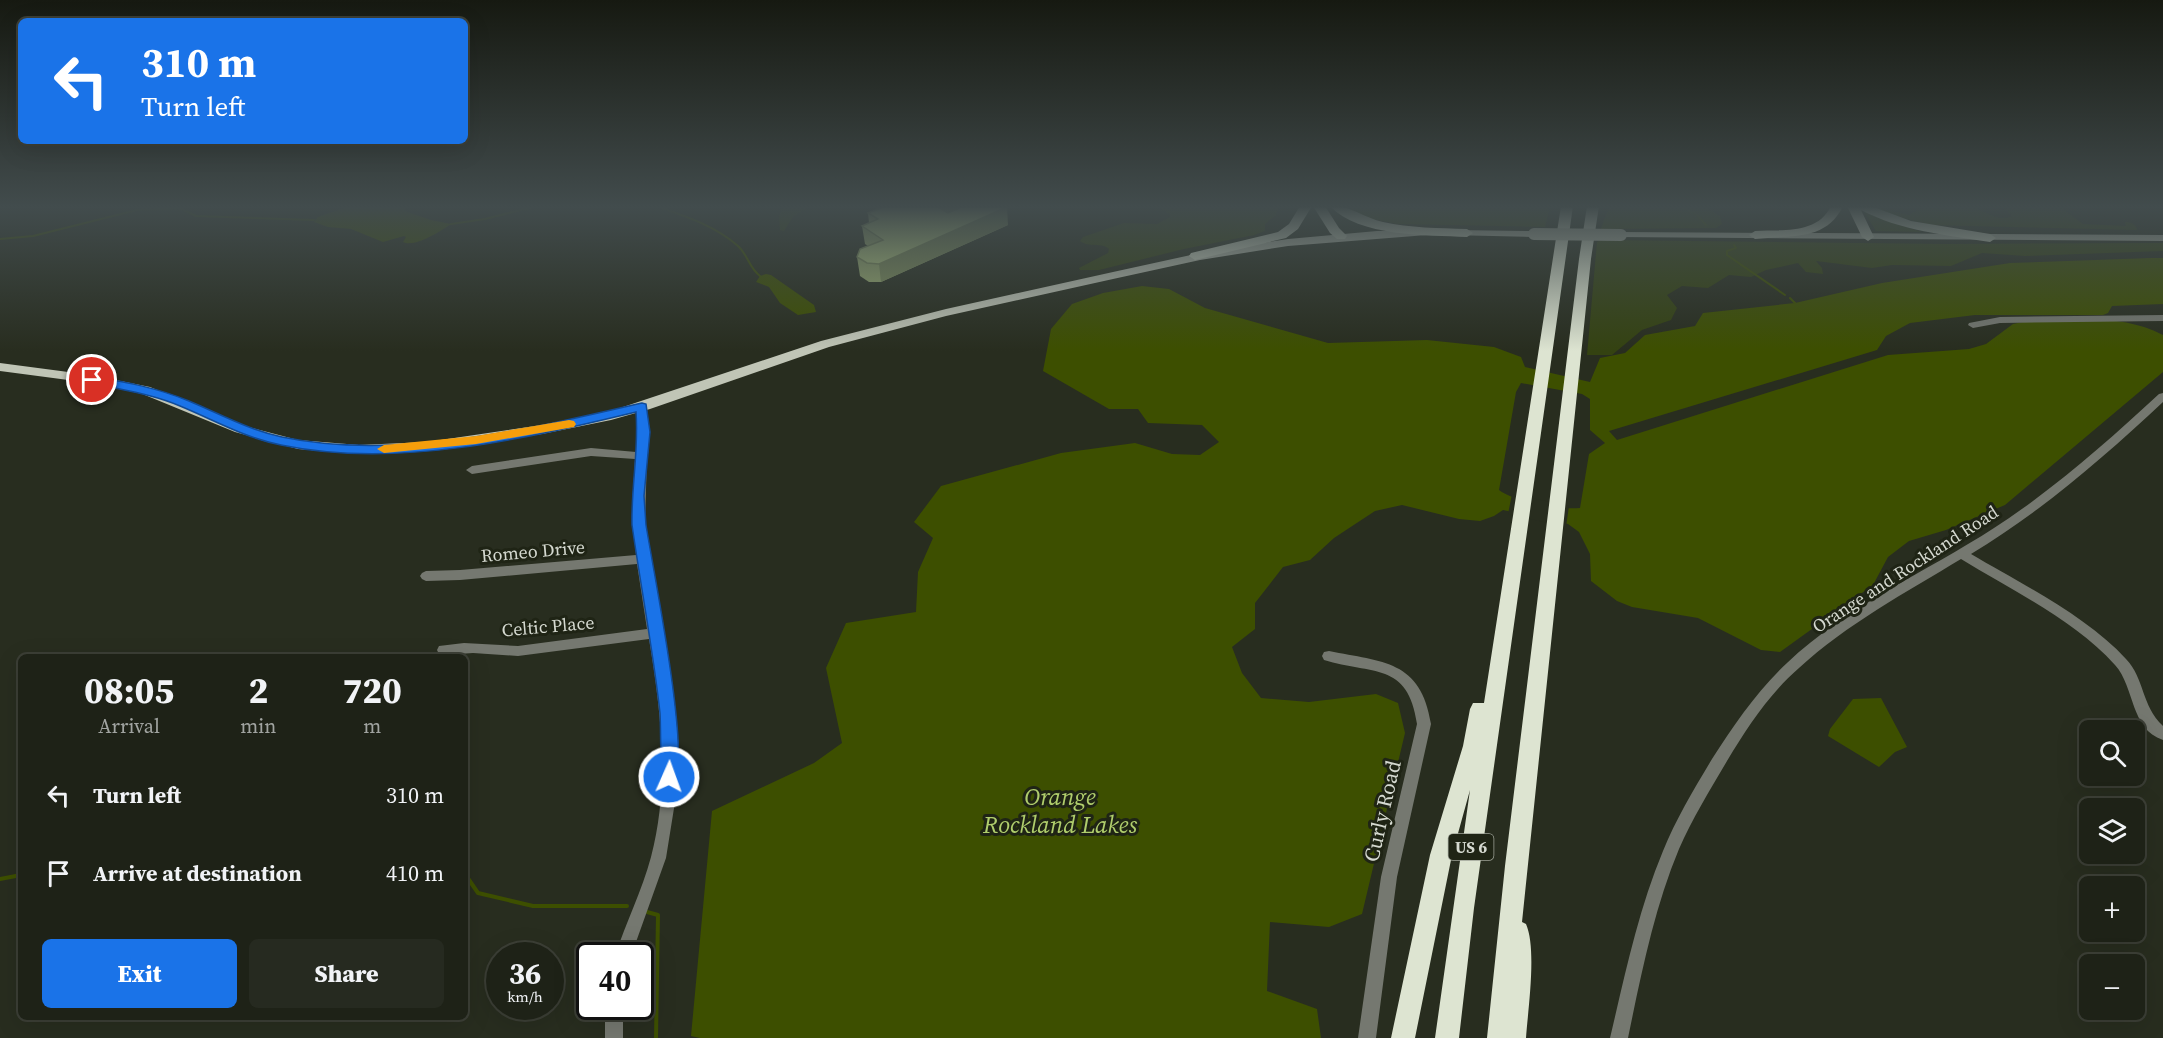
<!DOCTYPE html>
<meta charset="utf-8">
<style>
:root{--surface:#1e2217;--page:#262a20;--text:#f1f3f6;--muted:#a1a4a1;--line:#3c3f36;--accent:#1a73e8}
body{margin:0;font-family:"Source Serif 4",serif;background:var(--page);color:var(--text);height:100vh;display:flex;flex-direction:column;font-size:22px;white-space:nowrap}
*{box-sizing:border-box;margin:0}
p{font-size:20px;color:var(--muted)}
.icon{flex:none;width:33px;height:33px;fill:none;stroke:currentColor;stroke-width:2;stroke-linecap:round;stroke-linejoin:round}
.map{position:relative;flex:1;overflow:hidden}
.drawer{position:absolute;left:18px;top:654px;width:450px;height:366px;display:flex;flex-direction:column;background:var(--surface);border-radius:9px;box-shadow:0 6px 24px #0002,0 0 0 2px var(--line)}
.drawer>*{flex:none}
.banner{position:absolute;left:18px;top:18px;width:450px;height:126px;border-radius:9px;box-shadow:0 6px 24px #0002,0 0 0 2px var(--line);background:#1a73e8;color:#fff;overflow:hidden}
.tools{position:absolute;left:2079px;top:720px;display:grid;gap:12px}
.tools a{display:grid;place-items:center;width:66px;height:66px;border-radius:9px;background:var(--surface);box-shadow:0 6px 24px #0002,0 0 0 2px var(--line);font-size:30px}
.speed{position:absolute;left:486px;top:942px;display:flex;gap:12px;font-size:30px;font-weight:700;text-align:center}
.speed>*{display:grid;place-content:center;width:78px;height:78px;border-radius:50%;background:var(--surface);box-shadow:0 6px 24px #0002,0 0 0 2px var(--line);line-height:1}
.speed small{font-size:15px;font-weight:400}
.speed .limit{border:3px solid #111;border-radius:9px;background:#fff;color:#111}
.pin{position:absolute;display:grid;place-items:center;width:51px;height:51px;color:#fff;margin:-26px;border:3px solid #fff;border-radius:50%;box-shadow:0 2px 6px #0007}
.me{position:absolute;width:66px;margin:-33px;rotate:2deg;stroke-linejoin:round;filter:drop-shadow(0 0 4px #0008)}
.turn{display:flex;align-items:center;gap:21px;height:126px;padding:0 24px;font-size:27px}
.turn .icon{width:78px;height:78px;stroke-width:2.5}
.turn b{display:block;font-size:42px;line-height:51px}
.eta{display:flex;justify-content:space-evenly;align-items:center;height:102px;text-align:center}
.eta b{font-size:36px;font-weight:800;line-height:42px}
.button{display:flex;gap:12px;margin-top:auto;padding:12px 24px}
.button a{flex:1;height:69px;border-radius:9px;background:var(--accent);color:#fff;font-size:24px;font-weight:800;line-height:69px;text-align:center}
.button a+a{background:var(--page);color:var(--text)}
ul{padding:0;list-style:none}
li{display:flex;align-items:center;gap:18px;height:78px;padding:0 24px}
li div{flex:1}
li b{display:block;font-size:22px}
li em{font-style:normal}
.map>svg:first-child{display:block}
</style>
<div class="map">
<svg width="2163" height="1038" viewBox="0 0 2163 1038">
<rect width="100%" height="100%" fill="#282d1f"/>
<path fill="#344211" d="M783,206H809L793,217L784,231L780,230L779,216Z
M1157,206H1278L1276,215L1265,224V231L1254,235L1184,249L1099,270H1080L1079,268L1108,253L1109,249C1102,242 1089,248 1080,241L1083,237L1124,223L1157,224L1170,217V214Z
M1345,206H1550L1545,227L1398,224L1367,218Z
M1609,206H1704L1720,216L1722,224L1716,228L1601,229Z
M1870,206L1909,215L1922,208H1960L1971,206C1986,210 1996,223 2012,216L2004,206H2059L2083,224L2126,226L2125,222C2131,222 2136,224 2137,230L1931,225L1886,214Z
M1861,207L1890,222L1922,232L1876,231Z
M1602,240L1945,244L2163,243V251L2025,256L1982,253L1951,266L1892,265L1872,268L1816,261L1822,268L1823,274L1806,272L1798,263L1766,270L1751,277L1729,275L1708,288L1682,286L1667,295L1677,308L1671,320L1642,330L1612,355H1587L1597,242Z"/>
<path fill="#3d4f00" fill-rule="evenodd" d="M349,206H405V211L431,220L451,224C441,231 415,248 403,242L406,237L404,236L383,242L351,229L328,227L314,222L318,217Z
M2151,258H2163V304L2112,306L2108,313L2103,315H1975L1910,323L1886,336L1877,350L1609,431L1617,440L1888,355L1969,349L1986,344L2013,324L2023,322C2069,321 2120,312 2163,335V372L2005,505L1946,530L1909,541L1888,557L1873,585L1780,652L1761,650L1698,618L1632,607L1617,601L1591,581L1590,554L1579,532L1568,524L1503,510L1494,516L1480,521L1459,519L1402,505L1375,511L1334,538L1310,560L1283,567L1255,603V629L1232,647L1242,673L1261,698L1309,702L1376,694L1398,703L1405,733L1362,914L1329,927L1270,922L1267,991L1317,1009L1321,1038H700L691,1036L712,811L814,763L842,743L826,668L846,623L916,612L918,572L933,538L914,522L941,486L1061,453L1135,443L1172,454L1200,455L1219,442L1202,425L1148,423L1138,409H1109L1043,371L1051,329L1072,304L1103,293L1142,286L1169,289L1205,308L1328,343L1427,340L1494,347L1521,357L1525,367L1590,382L1600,358L1625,353L1645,335L1695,326L1703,313L1795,303L1882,283L2010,263ZM1521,383L1582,394L1590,399V430L1605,443L1589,454L1580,508C1559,510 1515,502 1499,490L1516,392Z
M766,274L771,275L814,305L816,312L798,315L780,303L769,287L756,282L760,276Z
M1881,698L1907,747L1895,752L1879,767L1828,736L1830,729L1853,699Z"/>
<path fill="#282d1f" d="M1512,494L1569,506L1566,527L1508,514Z"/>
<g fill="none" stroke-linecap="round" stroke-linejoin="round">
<path stroke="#3d4f00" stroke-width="2" d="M662,206V208C688,217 717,227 738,246C748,255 749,268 760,276
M1680,206L1696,214L1706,225
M451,224L485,219L536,206
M0,239L33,236L137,210L180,208L196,216L314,220
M1734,245L1736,248L1727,251V255L1785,295
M1790,298L1795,303"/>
<path stroke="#3d4f00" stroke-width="4" d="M465,874L478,893L533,906H627
M0,879L21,875
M647,912L658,915L656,1038"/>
<path fill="#757870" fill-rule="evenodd" d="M2163,315V321L2000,323L1973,328L1968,325L1969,323L2000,317Z
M2163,393V402C2103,458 2041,512 1971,554C2020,583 2087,616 2126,659C2145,679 2141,705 2163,726V740C2130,729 2135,687 2115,665C2074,620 2013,591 1961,559C1905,593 1847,624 1799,668C1769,694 1747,728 1727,761C1710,790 1692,819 1679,849C1654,909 1641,975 1628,1038H1610C1625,975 1638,911 1663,851C1676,819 1694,789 1712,759C1734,725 1757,691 1787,663C1847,606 1926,572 1994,528C2054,489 2107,442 2159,394Z
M642,404L647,407L648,422L645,524L674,722L677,762L675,802L666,858L631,956H615C626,922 642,891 651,857C670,786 661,710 649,639L518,656L473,653L444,655L439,654L437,650L439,646L464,643L518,646L647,629L637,564L460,580L426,581L422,579L420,576L422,573L426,571L460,570L636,555L632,509L635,459L591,456L472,474L466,470L472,466L591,448L636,452L637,407Z
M1329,651C1383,662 1421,660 1431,724L1397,877L1376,1038H1358L1381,877L1417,724C1408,661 1372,675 1324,660L1322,656L1324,652Z
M605,1006H623V1038H605Z"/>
<path fill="#c0c5b6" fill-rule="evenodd" d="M1423,230L1427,231V235L1288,246L1200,260L1113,279L946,316L829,347L650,409L611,420L542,434L427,451L359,454L298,449L235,432L140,393L91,383L0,371V363L91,375L150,387L245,426L298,440L359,445L427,442L542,425L611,411L821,341L946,309L1113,272L1200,253L1288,239L1377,231Z
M1453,230L1534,231L1540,234L1534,237L1449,235V231Z
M1621,232L2163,235V241L1617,237L1615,235Z"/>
<path fill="#dde4d1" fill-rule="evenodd" d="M1300,206H1312L1298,229L1286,238L1195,260L1189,256L1191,253L1278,232L1289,224Z
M1313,206H1325L1339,228L1347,236L1345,239H1337L1330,233Z
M1330,206C1348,204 1364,218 1383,222C1410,228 1439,228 1467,229L1473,233L1467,237C1427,235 1359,237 1330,206Z
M1561,206H1573L1474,908L1459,1038H1435L1470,790L1452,855L1415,1038H1391L1430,855L1463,746L1470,709L1473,703H1484Z
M1587,206H1599L1591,259L1522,922L1526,924C1537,949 1528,1009 1526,1038H1487L1505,866L1579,259Z
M1831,206H1843C1826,242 1789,235 1755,239L1749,235L1755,231C1782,229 1817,235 1831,206Z
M1847,206H1871L1911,221L1990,234L1996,238L1990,242C1946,235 1901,231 1861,210L1874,237L1868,241L1862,237Z"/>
<path stroke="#c0c5b6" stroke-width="12" d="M1534,234L1621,235"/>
</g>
<path fill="#9caf71" d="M868,213L1008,225L881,282H869L860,276L857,257L868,246L865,244L862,226L869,223Z"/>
<path fill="#7f8f5c" d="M930,206H963L931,219Z
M1007,207L1008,225L881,282L879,264Z"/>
<path fill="#b5cc83" stroke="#7f8f5c" stroke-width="1.5" d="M886,206H936L948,213L964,206H1005L1007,207L879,264L867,263L857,257L860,249L883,240L862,226L878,219L868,213Z"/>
<linearGradient id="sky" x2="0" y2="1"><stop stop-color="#161911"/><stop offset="0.59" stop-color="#424c4d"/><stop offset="1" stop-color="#424c4d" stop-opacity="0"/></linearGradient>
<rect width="2163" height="351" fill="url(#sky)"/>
<path fill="#1a73e8" stroke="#114b97" stroke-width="1.5" d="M92,376C125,382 158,388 189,401C220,414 249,430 282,437C396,461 530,429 642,403L646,404L650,432L644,496L646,525C653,569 690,751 675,782L669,784L663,782C660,774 661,726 660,713C653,650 641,588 632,525C631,487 639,450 636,412C524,439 396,469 281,445C245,438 214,420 180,406C150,393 119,390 88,382L86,380Z"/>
<path fill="#f59e0b" d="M569,420L574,421L576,424L574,427L476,444L384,453L377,449L384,445L476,436Z"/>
<g text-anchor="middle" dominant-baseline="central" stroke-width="6" stroke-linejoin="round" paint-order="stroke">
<rect fill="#1f2415" stroke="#9ea398" stroke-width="1.5" x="1448.5" y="834" width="45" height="26" rx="4.5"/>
<g font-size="16" font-weight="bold" fill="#d5d9d0">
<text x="1471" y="847">US 6</text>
</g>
<g font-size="18" fill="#d5d9d0" stroke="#1f2415">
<text transform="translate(533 551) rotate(-5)">Romeo Drive</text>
<text transform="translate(1905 569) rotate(-33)">Orange and Rockland Road</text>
<text transform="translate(548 626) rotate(-5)">Celtic Place</text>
</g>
<g font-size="21" fill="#d5d9d0" stroke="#1f2415">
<text transform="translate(1382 811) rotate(-77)">Curly Road</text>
</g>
<g font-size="24" font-style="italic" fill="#b0ce6c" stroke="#1f2415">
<text x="1060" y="796">Orange<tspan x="1060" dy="28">Rockland Lakes</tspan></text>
</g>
</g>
</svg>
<div class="tools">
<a><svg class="icon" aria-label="search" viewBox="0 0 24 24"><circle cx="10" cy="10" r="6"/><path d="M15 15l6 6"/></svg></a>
<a><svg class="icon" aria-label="layers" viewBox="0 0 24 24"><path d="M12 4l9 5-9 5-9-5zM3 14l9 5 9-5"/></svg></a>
<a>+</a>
<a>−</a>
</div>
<div class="speed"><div>36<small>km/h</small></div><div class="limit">40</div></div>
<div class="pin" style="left:92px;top:380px;background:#d93025"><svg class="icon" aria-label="arrive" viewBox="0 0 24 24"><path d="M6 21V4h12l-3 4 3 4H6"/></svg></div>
<svg class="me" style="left:669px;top:777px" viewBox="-20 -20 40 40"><circle r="17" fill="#1a73e8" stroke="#fff" stroke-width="3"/><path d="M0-11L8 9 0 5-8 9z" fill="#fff"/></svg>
<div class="banner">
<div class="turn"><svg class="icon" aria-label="left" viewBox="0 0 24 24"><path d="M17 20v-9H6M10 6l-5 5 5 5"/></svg><div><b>310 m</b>Turn left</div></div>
</div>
<section class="drawer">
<div class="eta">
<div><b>08:05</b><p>Arrival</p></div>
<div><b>2</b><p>min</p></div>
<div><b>720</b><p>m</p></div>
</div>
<ul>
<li><svg class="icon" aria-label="left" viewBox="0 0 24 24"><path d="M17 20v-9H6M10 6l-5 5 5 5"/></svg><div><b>Turn left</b></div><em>310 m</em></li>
<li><svg class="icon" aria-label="arrive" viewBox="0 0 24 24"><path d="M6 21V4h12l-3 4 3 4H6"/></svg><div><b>Arrive at destination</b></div><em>410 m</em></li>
</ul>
<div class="button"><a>Exit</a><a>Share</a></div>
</section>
</div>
